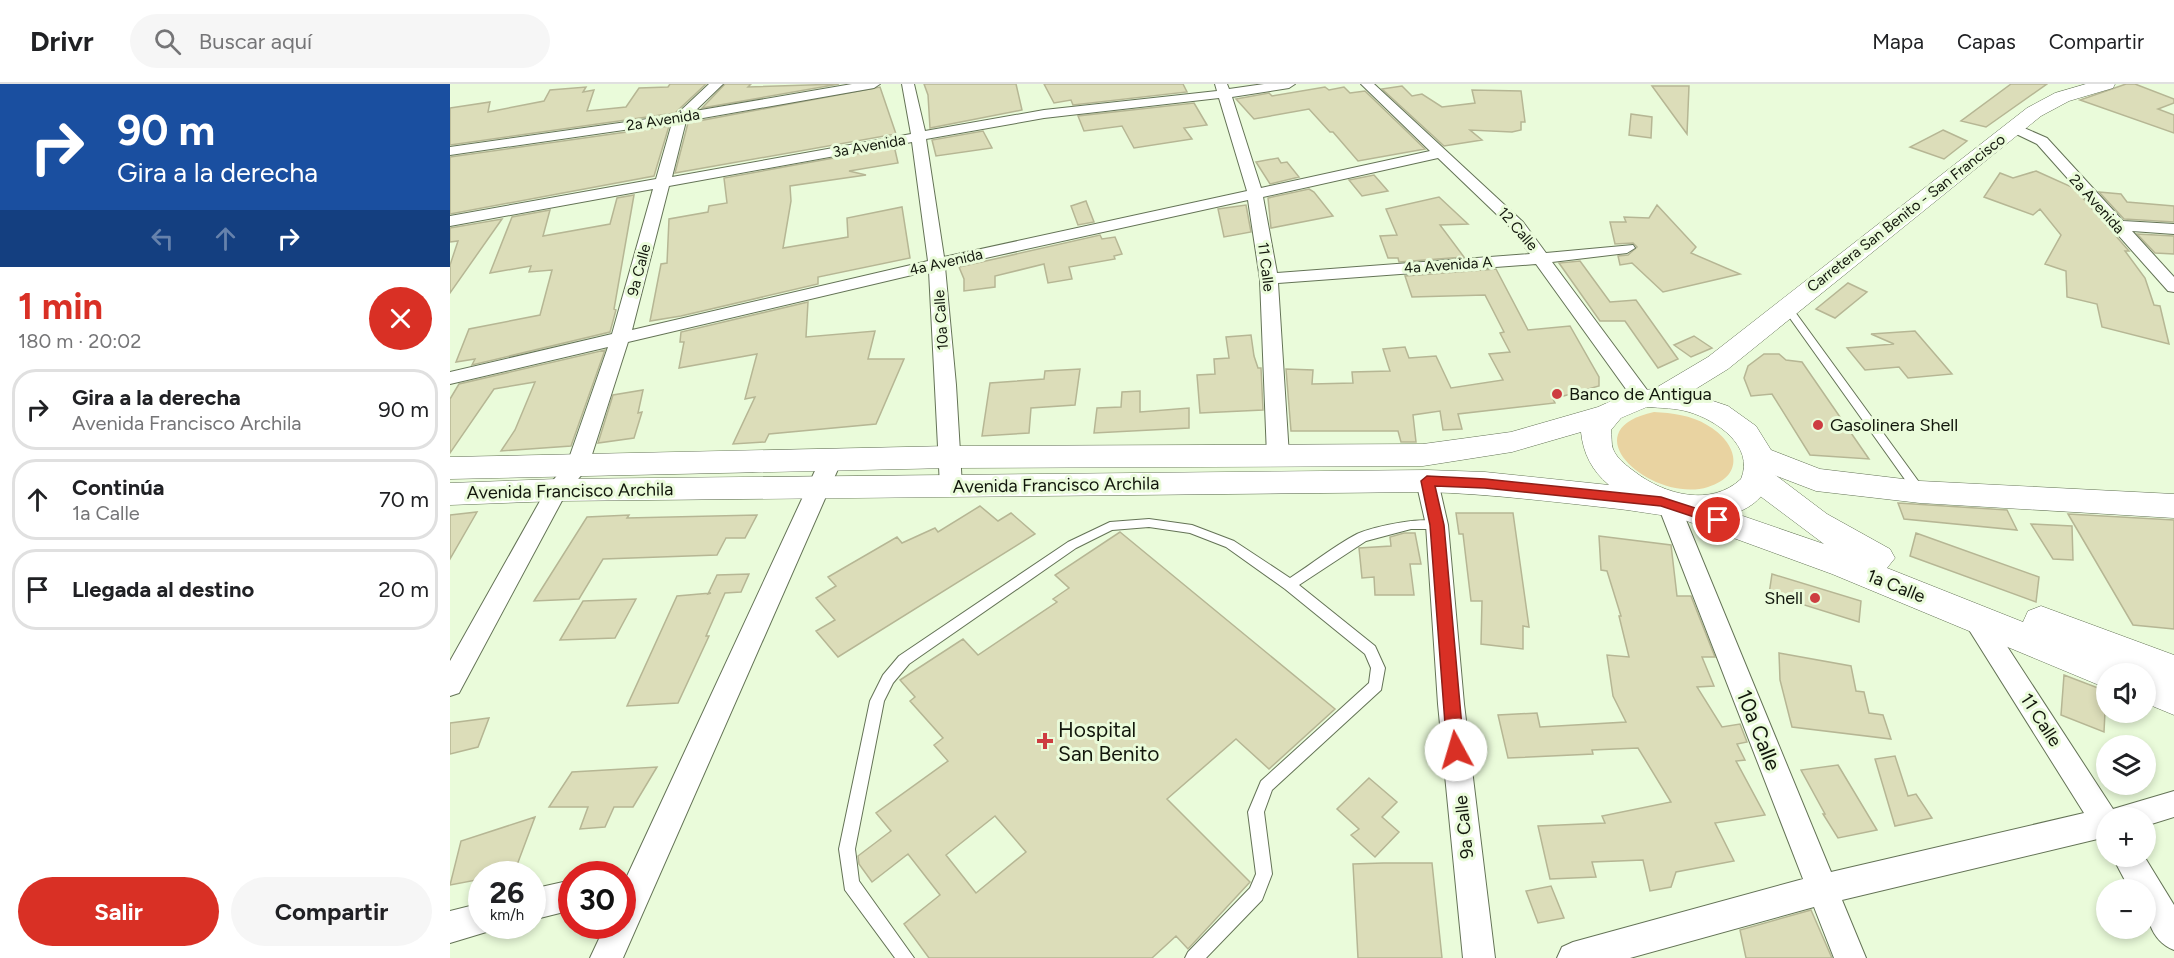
<!DOCTYPE html>
<html lang="es">
<meta charset="utf-8">
<style>
:root{--surface:#fff;--page:#f6f6f6;--text:#202124;--muted:#757577;--line:#e0e0e0;--accent:#d93025}
body{margin:0;font-family:Figtree,sans-serif;background:var(--page);color:var(--text);height:100vh;display:flex;flex-direction:column;font-size:22px;white-space:nowrap}
*{box-sizing:border-box;margin:0}
p{font-size:20px;color:var(--muted)}
.icon{flex:none;width:33px;height:33px;fill:none;stroke:currentColor;stroke-width:2;stroke-linecap:round;stroke-linejoin:round}
.map{position:relative;flex:1;overflow:hidden}
.details{display:flex;flex-direction:column;background:var(--surface);width:450px}
.details>*{flex:none}
.top-card{background:#1a4fa0;color:#fff;overflow:hidden}
.fabs{position:absolute;left:1646px;top:579px;display:grid;gap:12px}
.fabs a{display:grid;place-items:center;width:60px;height:60px;border-radius:50%;background:var(--surface);box-shadow:0 3px 9px #0003;font-size:30px}
.speed{position:absolute;left:18px;top:777px;display:flex;gap:12px;font-size:30px;font-weight:700;text-align:center}
.speed>*{display:grid;place-content:center;width:78px;height:78px;border-radius:50%;background:var(--surface);box-shadow:0 3px 9px #0003;line-height:1}
.speed small{font-size:15px;font-weight:400}
.speed .limit{border:9px solid #d22;background:#fff;color:#111}
.pin{position:absolute;display:grid;place-items:center;width:51px;height:51px;color:#fff;margin:-26px;border:3px solid #fff;border-radius:50%;box-shadow:0 2px 6px #0007}
.me{position:absolute;width:66px;margin:-33px;rotate:354deg;stroke-linejoin:round;filter:drop-shadow(0 0 4px #0008)}
.turn{display:flex;align-items:center;gap:21px;height:126px;padding:0 18px;font-size:27px}
.turn .icon{width:78px;height:78px;stroke-width:2.5}
.turn b{display:block;font-size:42px;line-height:51px}
.lanes{display:flex;align-items:center;height:57px;padding:0 18px;background:#0003;justify-content:center;gap:30px;direction:ltr}
.lanes .off{opacity:.35}
.round{display:grid;place-items:center;flex:none;width:63px;height:63px;border-radius:32px;background:var(--page)}
.overview{display:flex;align-items:center;justify-content:space-between;height:102px;padding:0 18px}
h1{font-size:36px;font-weight:700;line-height:45px;color:var(--accent)}
.primary-button{display:flex;gap:12px;margin-top:auto;padding:12px 18px}
.primary-button a{flex:1;height:69px;border-radius:36px;background:var(--accent);color:#fff;font-size:24px;font-weight:700;line-height:69px;text-align:center}
.primary-button a+a{background:var(--page);color:var(--text)}
ul{padding:0;list-style:none}
li{display:flex;align-items:center;gap:18px;height:81px;margin:0 12px 9px;padding:0 6px;border:3px solid var(--line);border-radius:24px}
li div{flex:1}
li b{display:block;font-size:22px}
li em{font-style:normal}
header{display:flex;align-items:center;gap:36px;box-sizing:border-box;height:84px;padding:0 30px;background:var(--surface);border-bottom:2px solid var(--line)}
header strong{font-size:28px}
nav{display:flex;gap:33px;margin-inline-start:auto;font-size:21px}
.search{width:420px;height:54px;background:var(--page);display:flex;align-items:center;gap:15px;box-sizing:border-box;padding:0 21px;border-radius:33px;color:var(--muted);font-size:22px}
main{display:flex;flex:1;min-height:0}
.map>svg:first-child{display:block}
</style>
<header>
<strong>Drivr</strong>
<div class="search"><svg class="icon" aria-label="search" viewBox="0 0 24 24"><circle cx="10" cy="10" r="6"/><path d="M15 15l6 6"/></svg>Buscar aquí</div>
<nav><a>Mapa</a><a>Capas</a><a>Compartir</a></nav>
</header>
<main>
<section class="details">
<div class="top-card">
<div class="turn"><svg class="icon" aria-label="right" viewBox="0 0 24 24"><path d="M7 20v-9h11M14 6l5 5-5 5"/></svg><div><b>90 m</b>Gira a la derecha</div></div>
<div class="lanes"><svg class="icon off" aria-label="left" viewBox="0 0 24 24"><path d="M17 20v-9H6M10 6l-5 5 5 5"/></svg><svg class="icon off" aria-label="ahead" viewBox="0 0 24 24"><path d="M12 20V5M6 11l6-6 6 6"/></svg><svg class="icon" aria-label="right" viewBox="0 0 24 24"><path d="M7 20v-9h11M14 6l5 5-5 5"/></svg></div>
</div>
<div class="overview"><div><h1>1 min</h1><p>180 m · 20:02</p></div><a class="round" style="background:#d93025;color:#fff"><svg class="icon" aria-label="close" viewBox="0 0 24 24"><path d="M6 6l12 12M18 6L6 18"/></svg></a></div>
<ul>
<li><svg class="icon" aria-label="right" viewBox="0 0 24 24"><path d="M7 20v-9h11M14 6l5 5-5 5"/></svg><div><b>Gira a la derecha</b><p>Avenida Francisco Archila</p></div><em>90 m</em></li>
<li><svg class="icon" aria-label="ahead" viewBox="0 0 24 24"><path d="M12 20V5M6 11l6-6 6 6"/></svg><div><b>Continúa</b><p>1a Calle</p></div><em>70 m</em></li>
<li><svg class="icon" aria-label="arrive" viewBox="0 0 24 24"><path d="M6 21V4h12l-3 4 3 4H6"/></svg><div><b>Llegada al destino</b></div><em>20 m</em></li>
</ul>
<div class="primary-button"><a>Salir</a><a>Compartir</a></div>
</section>
<div class="map">
<svg width="1724" height="874" viewBox="0 0 1724 874">
<rect width="100%" height="100%" fill="#eafbda"/>
<path fill="#e9d3a1" d="M1204,328C1222,329 1241,331 1257,341C1287,358 1297,391 1258,403C1204,420 1117,347 1204,328Z"/>
<path fill="#dcddb9" stroke="#b6b694" stroke-width="1.5" fill-rule="evenodd" d="M220,0H256L225,29L0,61V24L40,18L38,28L94,17L100,6L136,3L133,8L144,6L137,27L176,23L189,4L218,3Z
M275,0H301L298,3L389,0L252,24Z
M474,0H566L572,26L480,44L478,11Z
M594,0H733L737,8L623,21L621,16L604,19Z
M1561,0H1597L1536,43L1511,37Z
M1676,0H1685L1724,15V19L1708,25L1724,31V49L1630,16Z
M952,2L962,12L972,10L992,23L1025,19L1022,6L1071,7L1075,38H1071V46L1062,48L1020,46L1032,56L994,62L932,5Z
M1202,2H1239L1237,50Z
M430,3L446,50L225,89L238,39Z
M875,3L879,6L894,3L900,9L915,7L975,65L908,77L883,48H880L859,25L804,35L786,15L819,9L822,12Z
M744,19L757,41L734,44L742,55L684,64L672,42L634,47L628,32Z
M1181,30L1202,33L1201,54L1179,51Z
M219,42L204,92L0,130V73Z
M1493,46L1517,57L1494,75L1460,63Z
M533,47L542,64L486,72L482,56Z
M450,62L445,66L448,79L399,87L416,91L340,102L341,117L333,164L398,153L397,134L452,123L460,174L368,193V200L231,232L200,237L211,180L217,179L219,135L258,128L259,122L277,119L274,94Z
M828,74L831,79L837,78L849,93L820,100L806,78Z
M1586,87L1624,104L1679,167H1675L1695,194L1704,221L1710,222L1719,260L1652,243L1647,220L1617,213L1616,187L1595,180L1611,151L1590,125L1583,131L1534,113L1550,89L1563,94Z
M924,91L938,107L912,112L899,96Z
M859,105L864,108L883,132L821,144L818,114Z
M1649,108L1671,110L1677,118L1724,122V138L1674,135Z
M184,111L164,225L166,226L160,248L22,281L25,275L6,278L19,245L90,231L102,186L79,188L81,182L40,189L62,133L100,126L93,152L160,140L167,114Z
M989,113L1018,140L990,141L1014,173L949,178L948,174H938L930,152L947,151L936,125Z
M636,117L644,138L628,141L621,122Z
M796,121L801,148L774,153L768,125Z
M1207,121L1246,163L1241,169L1290,190L1213,208L1182,179L1170,181L1168,172L1178,171L1187,163L1183,159L1165,160L1160,138H1176L1174,133L1199,134Z
M52,135L0,209V181L8,157L0,158V144Z
M1687,150L1724,152V170L1705,169Z
M650,151L652,155L665,153L672,170L664,172L665,175L619,183L622,195L598,199L594,180L545,192V203L514,207V195L509,183Z
M1130,177L1160,218L1186,216L1228,275L1208,284L1175,237H1150L1109,179Z
M1046,185L1078,246L1120,242L1149,293V302L1103,315L1105,319L1008,330L1012,345L993,346L990,327L963,331L966,358H951L948,347H841L836,285L863,286L862,300L903,299L902,288L940,287L933,265L955,263L959,274L986,272L1001,304L1053,296L1039,270L1060,268L1050,249L1054,248L1035,211L962,213L955,192Z
M1398,199L1417,208L1385,234L1366,225Z
M358,218L356,253L425,247L418,275H454L426,340L319,350L315,358L283,360L305,313L295,315L307,270L229,284L234,258H230L231,248Z
M1465,247L1502,290L1458,294L1449,283L1415,286L1397,264L1444,260L1421,250Z
M801,251L804,272L808,284H811L813,326L750,329L747,291L765,290L764,275L779,274L776,253Z
M1244,252L1262,264L1241,273L1224,261Z
M155,266L121,362L51,367L65,346L85,298L44,305L0,369V315L9,300Z
M1314,270H1329L1336,276L1352,278L1419,375L1360,371L1322,310L1301,312L1294,294L1298,282Z
M630,285L625,321L581,324L579,349L532,352L540,299L594,295L595,287Z
M193,306L188,329L192,328L184,354L148,359L163,311Z
M690,307V328L739,324V344L644,349L647,324L671,323L672,308Z
M1448,419L1557,426L1567,446L1454,435Z
M530,422L548,437L561,429L585,450L388,573L366,547L385,536L366,514L386,502L378,493L447,453L452,459L485,444L488,448Z
M27,428L0,475V431Z
M1006,429H1063L1079,543L1073,542V565L1031,560L1032,517H1021L1013,450H1009Z
M1618,430L1724,436V545L1683,541Z
M179,431L177,434L307,431L295,454H276L267,471L153,475L129,515L84,517L137,433Z
M1581,440L1622,442L1623,476L1603,475Z
M670,448L885,625L819,685L786,655L717,715L800,798L738,865L726,852L702,874H479L454,840L490,811L458,770L422,798L409,780L408,772L441,747L426,729L498,677L484,661L493,654L460,617L465,613L450,596L513,555L528,571L607,518L603,515L619,504L605,491ZM545,732L576,768L526,809L496,771Z
M954,449H965L971,480H960L964,511H925L924,493L912,494L909,464L941,462L940,453Z
M1466,449L1589,493L1586,518L1460,472Z
M1149,452L1221,461L1227,512H1241L1265,573H1252L1264,602L1247,603L1272,643L1290,640L1297,658L1287,660L1295,676L1286,677L1315,731L1265,739L1284,777L1226,788L1221,803L1200,807L1193,776L1142,778L1146,793L1100,795L1088,742L1155,739L1152,732L1221,718L1188,664L1142,666L1143,670L1058,674L1048,631L1087,629L1090,643L1176,638L1163,612L1157,571L1179,573L1169,532H1171L1157,487L1151,486Z
M299,490L291,508L275,509L256,552H259L228,619L177,622L227,512L261,509L258,510L267,491Z
M1322,490L1411,517L1409,538L1319,510Z
M186,515L165,554L110,556L133,517Z
M1329,569L1401,582L1406,607L1414,608L1419,629L1433,631L1441,655L1342,643L1330,596Z
M1614,591L1656,607L1654,648L1611,631Z
M39,634L28,663L0,670V639Z
M1445,672L1458,712L1466,710L1482,734L1445,742L1425,675Z
M1388,681L1427,746L1388,754L1373,730H1375L1351,686Z
M207,683L183,723H164L155,743L130,745L138,723H99L122,688Z
M919,694L947,718L932,733L949,748L925,773L901,751L909,745L887,725Z
M85,733L64,789L32,790V795L0,801L11,757Z
M933,779H982L992,874H908L903,780Z
M1101,802L1114,834L1088,839L1076,807Z
M1361,826L1382,874H1296L1290,846Z"/>
<g fill="none" stroke-linecap="round" stroke-linejoin="round">
<g stroke="#647356" stroke-width="2">
<path id="lane" d="M1337,220L1340,221L1474,405L1476,408L1474,411H1466L1332,223Z
M699,435L742,441L784,457L840,494C862,480 884,462 907,450C921,443 983,429 993,441L987,445H961L916,457L849,501L925,562L935,584L931,606L822,706L814,728L822,790L812,816L756,874H735L738,868L800,804L806,790L798,728L811,697L919,599L921,584L915,570L835,505L776,463L740,449L699,443L662,446L626,464L459,580L443,599L434,617L405,765L409,797L464,874H445L395,806L389,765L420,617L433,591L449,572L618,458L660,438Z"/>
</g>
<g stroke="#647356" stroke-width="2">
<path id="street" d="M259,0H273L245,27L402,0H430L424,4L236,37L222,93L461,50L452,0H464L475,47L594,26L767,7L765,0H777L779,5L814,0H845L839,4L782,13L811,104L980,67L911,0H924L1073,138L1096,169L1183,161L1185,164L1177,169L1102,178L1203,314L1200,319H1186L1086,180L828,199L839,372L835,377L828,379L821,377L817,372L810,195L798,116L495,183L506,301L512,402L509,407L501,410L493,407L490,402L479,187L178,258L138,383L115,411L9,609L0,612V577L99,401L117,380L158,263L0,300V288L162,250L203,105L0,142V132L206,95L222,39L0,71V63L226,31ZM769,14L797,107L494,173L476,55L594,34ZM462,58L478,177L182,246L219,102ZM988,74L1061,144L1080,170L827,189L813,113Z
M1565,40L1597,54L1673,137L1724,140V150L1682,147L1724,193V208L1718,207L1587,60L1560,47L1558,44Z
M381,369L388,371L392,376L173,874H140L155,842H172V803L370,376L374,371Z
M977,389L985,392L988,397L998,441L1014,620L1045,874H1013L988,620L976,441L966,397L969,392Z
M1218,411L1226,413L1229,419L1381,788L1634,729L1516,541L1513,534L1516,527L1525,524L1534,527L1663,725L1724,707V733L1695,742V734H1656V753L1392,816L1416,874H1384L1364,823L1180,874H1107L1112,863L1123,858L1353,795L1207,419L1210,413Z
M1662,772H1694L1724,821V866C1699,856 1695,829 1695,806H1680Z
M122,796V826L82,836V805Z
M32,819V842H45L43,846L0,859V827Z"/>
</g>
<g stroke="#647356" stroke-width="1">
<path id="secondary" d="M1309,384L1320,387L1377,430L1440,465L1445,474L1437,484L1573,538L1578,527L1591,522L1724,571V631L1695,619V590H1684L1680,587L1682,590H1656V604L1382,490L1215,429L1210,421L1215,413L1226,409L1374,460L1298,403L1293,395L1298,387Z"/>
</g>
<g stroke="#647356" stroke-width="1">
<path id="primary" d="M1636,0H1665L1663,4L1619,17L1591,32L1278,285L1239,309L1278,322L1306,342L1321,366L1370,385L1470,397L1724,410V434L1470,419L1366,407L1324,391C1315,414 1298,428 1273,432C1239,438 1203,429 1169,425C1105,418 1041,410 977,408L107,417L0,421V399L107,395L977,386L1035,388L1159,401C1142,387 1133,369 1131,348L1062,368L973,382L500,384L0,395V373L500,362L973,360L1061,348L1148,323L1183,307L1204,305L1258,273L1577,24L1605,9ZM1197,323C1211,324 1226,324 1239,328C1266,336 1305,362 1291,395C1261,423 1215,411 1185,388C1177,382 1167,375 1163,365C1161,360 1162,352 1161,346L1171,334Z"/>
</g>
<use href="#lane" fill="#fff" fill-rule="evenodd"/>
<use href="#street" fill="#fff" fill-rule="evenodd"/>
<use href="#secondary" fill="#fff" fill-rule="evenodd"/>
<use href="#primary" fill="#fff" fill-rule="evenodd"/>
</g>
<path fill="#d93025" stroke="#8d1f18" stroke-width="1.5" d="M977,392L1035,395L1211,413L1273,433L1275,436L1268,441L1211,422L1035,404L985,402L994,441L1014,666L1012,672L1006,674L1000,672L997,666L980,441L971,397Z"/>
<g fill="#cd3d41" stroke="#eafbda" stroke-width="2">
<circle cx="1107" cy="310" r="6"/>
<circle cx="1368" cy="341" r="6"/>
<circle cx="1365" cy="514" r="6"/>
<path d="M592 648h6v6h6v6h-6v6h-6v-6h-6v-6h6z"/>
</g>
<g text-anchor="middle" dominant-baseline="central" stroke-width="6" stroke-linejoin="round" paint-order="stroke">
<g font-size="15" fill="#12170c" stroke="#eafbda">
<text transform="translate(213 36) rotate(-9)">2a Avenida</text>
<text transform="translate(419 62) rotate(-10)">3a Avenida</text>
<text transform="translate(1647 120) rotate(48)">2a Avenida</text>
<text transform="translate(1456 129) rotate(-38)">Carretera San Benito - San Francisco</text>
<text transform="translate(1068 145) rotate(49)">12 Calle</text>
<text transform="translate(496 178) rotate(-13)">4a Avenida</text>
<text transform="translate(998 181) rotate(-4)">4a Avenida A</text>
<text transform="translate(816 183) rotate(83)">11 Calle</text>
<text transform="translate(189 186) rotate(-75)">9a Calle</text>
<text transform="translate(491 236) rotate(-94)">10a Calle</text>
</g>
<g font-size="18" fill="#12170c" stroke="#eafbda" text-anchor="start">
<text x="1119" y="310">Banco de Antigua</text>
<text x="1380" y="341">Gasolinera Shell</text>
<text x="1353" y="514" text-anchor="end">Shell</text>
</g>
<g font-size="18" fill="#12170c" stroke="#eafbda">
<text transform="translate(606 401) rotate(-1)">Avenida Francisco Archila</text>
<text transform="translate(120 407) rotate(-1)">Avenida Francisco Archila</text>
<text transform="translate(1446 502) rotate(22)">1a Calle</text>
<text transform="translate(1591 636) rotate(57)">11 Calle</text>
<text transform="translate(1014 743) rotate(-96)">9a Calle</text>
</g>
<g font-size="21" fill="#12170c" stroke="#eafbda" text-anchor="start">
<text x="608" y="645">Hospital<tspan x="608" dy="24">San Benito</tspan></text>
</g>
<g font-size="21" fill="#12170c" stroke="#eafbda">
<text transform="translate(1309 646) rotate(68)">10a Calle</text>
</g>
</g>
</svg>
<div class="fabs">
<a><svg class="icon" aria-label="sound" viewBox="0 0 24 24"><path d="M4 9h4l5-4v14l-5-4H4zM17 9q2 3 0 6"/></svg></a>
<a><svg class="icon" aria-label="layers" viewBox="0 0 24 24"><path d="M12 4l9 5-9 5-9-5zM3 14l9 5 9-5"/></svg></a>
<a>+</a>
<a>−</a>
</div>
<div class="speed"><div>26<small>km/h</small></div><div class="limit">30</div></div>
<div class="pin" style="left:1268px;top:436px;background:#d93025"><svg class="icon" aria-label="arrive" viewBox="0 0 24 24"><path d="M6 21V4h12l-3 4 3 4H6"/></svg></div>
<svg class="me" style="left:1006px;top:666px" viewBox="-20 -20 40 40"><circle r="19" fill="#fff"/><path d="M0-13L10 11 0 6-10 11z" fill="#d93025"/></svg>
</div>
</main>
